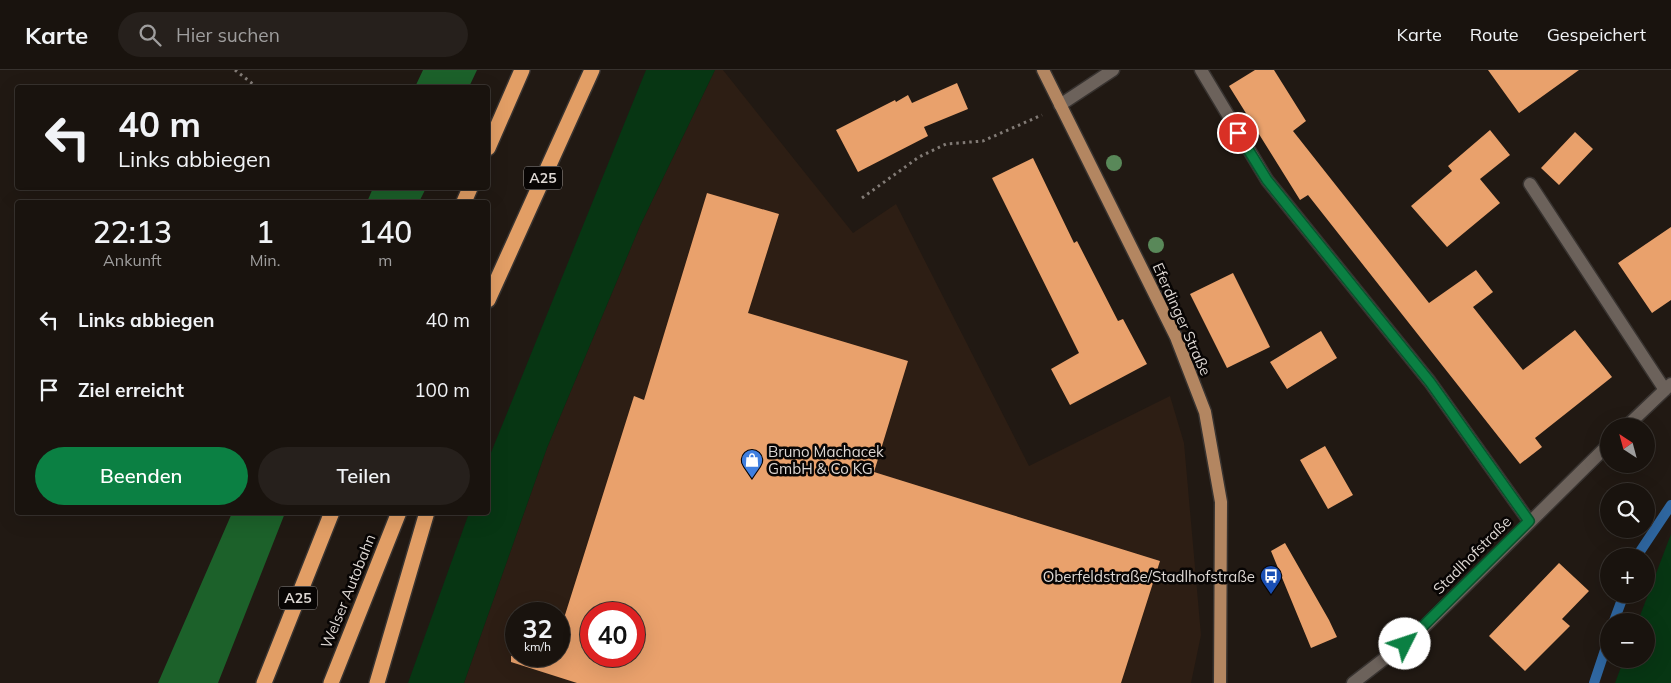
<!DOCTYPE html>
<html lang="de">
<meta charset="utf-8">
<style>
:root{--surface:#19130e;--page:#26201c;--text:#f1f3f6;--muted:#9f9e9e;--line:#37322e;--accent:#0b8043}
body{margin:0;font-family:Mulish,sans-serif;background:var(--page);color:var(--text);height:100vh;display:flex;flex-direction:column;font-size:19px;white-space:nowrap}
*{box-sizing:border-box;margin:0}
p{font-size:16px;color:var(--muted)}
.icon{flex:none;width:28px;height:28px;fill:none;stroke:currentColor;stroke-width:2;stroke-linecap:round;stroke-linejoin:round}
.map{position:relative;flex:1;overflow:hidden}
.sheet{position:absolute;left:15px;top:130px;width:475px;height:315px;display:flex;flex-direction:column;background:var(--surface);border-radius:5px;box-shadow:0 5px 20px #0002,0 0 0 1px var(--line)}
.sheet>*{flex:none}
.banner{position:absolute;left:15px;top:15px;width:475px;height:105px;border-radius:5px;box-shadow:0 5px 20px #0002,0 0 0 1px var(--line);background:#19130e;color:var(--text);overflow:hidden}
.needle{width:32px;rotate:324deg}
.tools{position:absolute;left:1600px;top:348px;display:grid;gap:10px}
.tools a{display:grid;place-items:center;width:55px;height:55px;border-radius:50%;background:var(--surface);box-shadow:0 5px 20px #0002,0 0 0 1px var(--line);font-size:25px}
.speed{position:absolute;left:505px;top:532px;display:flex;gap:10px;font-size:25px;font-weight:700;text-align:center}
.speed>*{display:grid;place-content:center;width:65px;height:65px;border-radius:50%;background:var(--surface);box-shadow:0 5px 20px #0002,0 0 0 1px var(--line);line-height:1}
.speed small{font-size:12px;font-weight:400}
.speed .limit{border:8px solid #d22;background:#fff;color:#111}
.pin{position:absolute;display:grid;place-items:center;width:42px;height:42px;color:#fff;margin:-21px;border:2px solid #fff;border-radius:50%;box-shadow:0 1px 5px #0007}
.me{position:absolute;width:55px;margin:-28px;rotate:49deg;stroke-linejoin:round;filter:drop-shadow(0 0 4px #0008)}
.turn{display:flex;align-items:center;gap:18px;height:105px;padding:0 20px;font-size:22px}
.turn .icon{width:65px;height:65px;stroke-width:2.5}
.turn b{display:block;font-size:35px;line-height:42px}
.eta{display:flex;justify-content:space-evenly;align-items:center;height:85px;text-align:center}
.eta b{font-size:30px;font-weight:600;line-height:35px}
.button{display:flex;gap:10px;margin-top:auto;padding:10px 20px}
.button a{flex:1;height:58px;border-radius:30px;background:var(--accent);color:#fff;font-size:20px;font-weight:600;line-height:58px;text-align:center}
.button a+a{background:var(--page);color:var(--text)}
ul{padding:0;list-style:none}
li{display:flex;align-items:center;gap:15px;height:70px;padding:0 20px}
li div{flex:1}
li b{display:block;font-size:19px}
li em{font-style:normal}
header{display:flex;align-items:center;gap:30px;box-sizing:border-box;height:70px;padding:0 25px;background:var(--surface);border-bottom:1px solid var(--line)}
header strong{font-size:24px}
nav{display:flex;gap:28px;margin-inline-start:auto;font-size:18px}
.search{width:350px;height:45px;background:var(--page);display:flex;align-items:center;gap:12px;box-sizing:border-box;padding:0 18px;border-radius:28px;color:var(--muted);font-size:19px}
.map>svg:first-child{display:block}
</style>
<header>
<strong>Karte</strong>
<div class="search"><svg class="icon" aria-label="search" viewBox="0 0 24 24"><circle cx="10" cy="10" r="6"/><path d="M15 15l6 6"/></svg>Hier suchen</div>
<nav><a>Karte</a><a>Route</a><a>Gespeichert</a></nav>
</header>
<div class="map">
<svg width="1671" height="613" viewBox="0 0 1671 613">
<rect width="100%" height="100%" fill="#211913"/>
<path fill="#2d1e14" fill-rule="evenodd" d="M715,0H723L853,163L896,134L1029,396L1170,326L1184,373L1201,565L1191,613H464L547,378L640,156ZM516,544H559V586H516ZM591,544H634V586H591Z"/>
<path fill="#073613" d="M646,0H715L640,156L547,378L464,613H408L469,443L488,442V390Z
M1671,464V613H1615L1624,589H1646V551H1638Z"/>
<path fill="#1c612a" d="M423,0H477L469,17H415Z
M373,118H426L419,132H367Z
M232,443H285L218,613H158Z"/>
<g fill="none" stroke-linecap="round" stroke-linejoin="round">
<path stroke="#2f67a1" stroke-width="10" d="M1637,486L1671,435
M1614,551L1624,524
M1594,613L1609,568"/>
</g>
<path fill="#e9a16c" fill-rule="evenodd" d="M1255,0H1274L1306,51L1293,61L1429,233L1476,200L1493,222L1473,237L1523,300L1575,260L1612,307L1535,368L1542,377L1520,394L1308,125L1300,130L1229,16Z
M1488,0H1579L1519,43Z
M957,13L968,39L924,57L928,66L858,102L836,60L895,30L896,32L908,25L912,33Z
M1490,60L1510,85L1480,109L1500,133L1447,177L1411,136L1452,101L1448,96Z
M1575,62L1593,79L1559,115L1541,98Z
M1033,88L1074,173L1077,171L1118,251L1123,249L1147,294L1070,335L1051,299L1079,283L992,108Z
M707,123L779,144L748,243L908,291L874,402L1160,491L1121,613H577L511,592V586H559V564L634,326L644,330ZM591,544H634V586H591Z
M1671,157V230L1652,243L1618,193Z
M1233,203L1270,277L1227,298L1190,224Z
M1321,261L1337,288L1287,319L1270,292Z
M1325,376L1353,425L1328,439L1300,390Z
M1285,473L1329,550L1337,567L1311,578L1271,481Z
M1559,493L1589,521L1562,549L1570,556L1525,601L1489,566Z"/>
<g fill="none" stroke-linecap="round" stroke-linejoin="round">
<g stroke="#383330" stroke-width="15">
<path id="minor" d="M1201,0L1267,110L1430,312L1529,451
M1060,35L1113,0
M1530,114L1665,320
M1627,356L1671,314
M1353,613L1419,562L1609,374"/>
</g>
<g stroke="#383330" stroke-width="15">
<path id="major" d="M1043,0L1176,267L1205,342L1221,432L1220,613"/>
</g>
<g stroke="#383330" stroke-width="18">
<path id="highway" d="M488,78L522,0
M464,132L470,118
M488,230L592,0
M264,613L332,442
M331,613L399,442
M377,613L427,442"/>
</g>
<path stroke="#827b76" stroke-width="3" stroke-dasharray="2.5 4" stroke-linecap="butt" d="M235,0L258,18
M862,128L919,87L946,74L983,71L1042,45"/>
<use href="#minor" stroke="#6c625b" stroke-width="12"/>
<use href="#major" stroke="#b38661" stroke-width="12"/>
<use href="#highway" stroke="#e29e65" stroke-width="15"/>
</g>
<g fill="#598859">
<circle cx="1114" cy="93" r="8"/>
<circle cx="1156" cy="175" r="8"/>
</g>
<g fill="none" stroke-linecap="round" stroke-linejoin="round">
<g stroke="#07532c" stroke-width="12">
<path id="route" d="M1238,63L1267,110L1430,312L1529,451L1405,574"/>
</g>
<use href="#route" stroke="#0b8043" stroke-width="9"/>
</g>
<defs>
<g id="shop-pin" transform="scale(1.125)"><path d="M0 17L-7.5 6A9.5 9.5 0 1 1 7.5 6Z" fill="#3f7fe0" stroke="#080504"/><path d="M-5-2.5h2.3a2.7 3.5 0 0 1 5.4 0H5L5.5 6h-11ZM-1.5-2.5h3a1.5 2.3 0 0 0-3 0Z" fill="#fff"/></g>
<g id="bus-pin" transform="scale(1.125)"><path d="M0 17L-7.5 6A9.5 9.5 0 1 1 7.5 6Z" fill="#1a4fb4" stroke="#080504"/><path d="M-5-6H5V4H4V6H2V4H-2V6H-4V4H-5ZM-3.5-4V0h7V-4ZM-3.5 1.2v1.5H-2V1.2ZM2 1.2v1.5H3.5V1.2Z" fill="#fff"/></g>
</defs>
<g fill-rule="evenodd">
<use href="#shop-pin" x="752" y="390"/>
<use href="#bus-pin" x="1271" y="506"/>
</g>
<g text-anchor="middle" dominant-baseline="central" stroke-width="5" stroke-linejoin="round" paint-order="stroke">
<g fill="#080504" stroke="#9d9895" stroke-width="1">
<rect x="524" y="96.5" width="38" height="23" rx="4"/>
<rect x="279" y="516.5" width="38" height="23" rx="4"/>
</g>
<g font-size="14" font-weight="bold" fill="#ddd7d3">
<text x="543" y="108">A25</text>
<text x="298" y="528">A25</text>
</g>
<g font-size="15" fill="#ddd7d3" stroke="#080504">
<text transform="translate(1182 249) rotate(66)">Eferdinger Straße</text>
<text transform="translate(1472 485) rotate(-45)">Stadlhofstraße</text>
<text transform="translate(348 521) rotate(-68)">Welser Autobahn</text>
</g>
<g font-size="15" fill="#ddd7d3" stroke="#080504" text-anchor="start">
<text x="768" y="381">Bruno Machacek<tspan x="768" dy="17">GmbH &amp; Co KG</tspan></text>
<text x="1255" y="506" text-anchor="end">Oberfeldstraße/Stadlhofstraße</text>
</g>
</g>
</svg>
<div class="tools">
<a><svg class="needle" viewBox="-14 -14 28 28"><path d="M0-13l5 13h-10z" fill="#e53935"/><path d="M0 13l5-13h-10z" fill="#9f9e9e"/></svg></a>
<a><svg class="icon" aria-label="search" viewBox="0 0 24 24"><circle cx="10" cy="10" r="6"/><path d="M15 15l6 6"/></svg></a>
<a>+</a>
<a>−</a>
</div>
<div class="speed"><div>32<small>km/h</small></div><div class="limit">40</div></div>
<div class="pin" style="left:1238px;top:63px;background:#d93025"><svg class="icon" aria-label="arrive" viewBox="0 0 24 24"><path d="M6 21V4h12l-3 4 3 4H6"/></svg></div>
<svg class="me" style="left:1405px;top:574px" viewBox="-20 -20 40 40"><circle r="19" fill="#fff"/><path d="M0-13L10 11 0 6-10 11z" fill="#0b8043"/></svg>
<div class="banner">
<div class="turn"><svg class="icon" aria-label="left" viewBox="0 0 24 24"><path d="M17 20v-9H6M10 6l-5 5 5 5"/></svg><div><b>40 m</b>Links abbiegen</div></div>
</div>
<section class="sheet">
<div class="eta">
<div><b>22:13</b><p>Ankunft</p></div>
<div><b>1</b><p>Min.</p></div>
<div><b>140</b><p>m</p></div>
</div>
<ul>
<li><svg class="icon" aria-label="left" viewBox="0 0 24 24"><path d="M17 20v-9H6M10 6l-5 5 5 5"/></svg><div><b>Links abbiegen</b></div><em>40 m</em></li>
<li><svg class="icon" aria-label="arrive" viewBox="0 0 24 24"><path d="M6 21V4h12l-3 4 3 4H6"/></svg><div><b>Ziel erreicht</b></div><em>100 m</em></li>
</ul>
<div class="button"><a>Beenden</a><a>Teilen</a></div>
</section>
</div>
